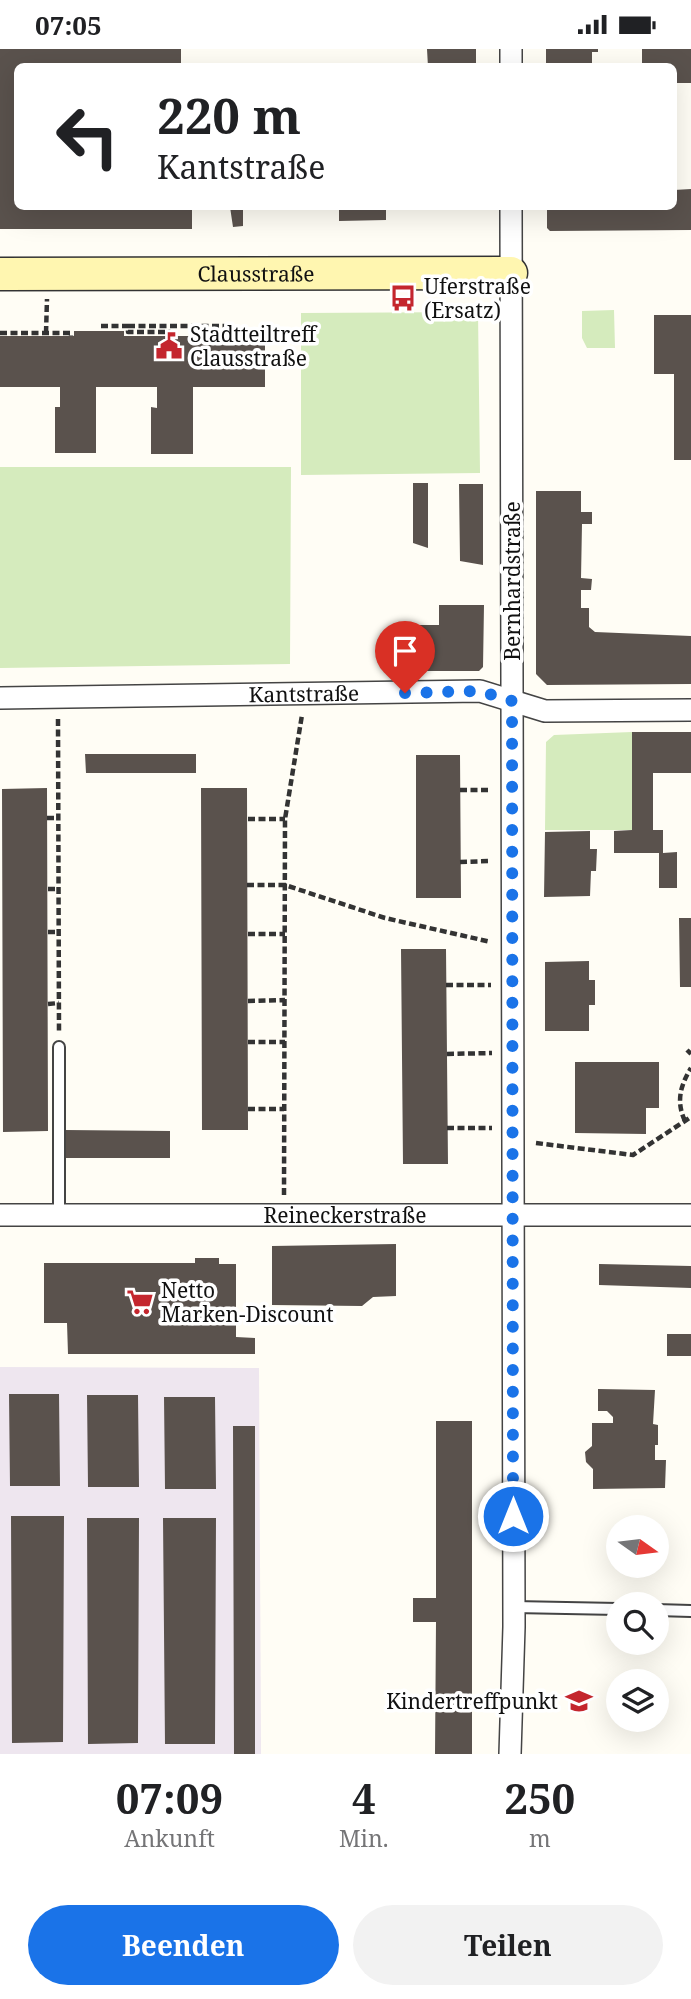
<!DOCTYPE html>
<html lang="de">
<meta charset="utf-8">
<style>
:root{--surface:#fff;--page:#f2f2f2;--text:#202124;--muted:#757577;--accent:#1a73e8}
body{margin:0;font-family:"Noto Serif",serif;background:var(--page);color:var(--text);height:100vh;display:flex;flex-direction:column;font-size:26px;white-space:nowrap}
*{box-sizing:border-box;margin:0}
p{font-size:23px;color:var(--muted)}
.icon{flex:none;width:38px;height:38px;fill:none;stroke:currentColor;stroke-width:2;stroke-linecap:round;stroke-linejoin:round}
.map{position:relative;height:1705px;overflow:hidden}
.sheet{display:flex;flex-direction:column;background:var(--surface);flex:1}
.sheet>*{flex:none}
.top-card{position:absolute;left:14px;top:14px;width:663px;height:147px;border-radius:10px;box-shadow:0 7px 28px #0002;background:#fff;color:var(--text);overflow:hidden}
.needle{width:46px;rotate:104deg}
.fabs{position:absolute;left:606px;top:1466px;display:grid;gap:14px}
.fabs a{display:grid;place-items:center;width:63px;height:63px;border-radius:50%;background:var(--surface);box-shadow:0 7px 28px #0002;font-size:35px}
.pin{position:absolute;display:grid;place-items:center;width:60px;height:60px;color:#fff;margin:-72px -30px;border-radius:50% 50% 50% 0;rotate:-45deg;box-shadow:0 0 7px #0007}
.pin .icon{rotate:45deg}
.me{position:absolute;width:77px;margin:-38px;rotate:0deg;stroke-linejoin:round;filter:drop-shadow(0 0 5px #0008)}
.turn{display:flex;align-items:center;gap:24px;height:147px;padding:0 28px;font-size:32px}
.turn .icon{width:91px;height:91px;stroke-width:2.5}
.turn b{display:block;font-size:49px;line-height:60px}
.eta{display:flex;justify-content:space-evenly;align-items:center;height:119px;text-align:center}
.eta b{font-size:42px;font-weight:700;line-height:49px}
.primary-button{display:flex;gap:14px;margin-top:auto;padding:14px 28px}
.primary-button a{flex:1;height:80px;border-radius:42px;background:var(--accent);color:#fff;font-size:28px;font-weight:700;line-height:80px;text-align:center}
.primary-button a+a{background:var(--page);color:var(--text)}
.status{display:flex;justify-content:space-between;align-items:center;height:49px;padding:0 35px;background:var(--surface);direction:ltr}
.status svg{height:19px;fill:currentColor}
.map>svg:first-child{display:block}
</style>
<div class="status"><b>07:05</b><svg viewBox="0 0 49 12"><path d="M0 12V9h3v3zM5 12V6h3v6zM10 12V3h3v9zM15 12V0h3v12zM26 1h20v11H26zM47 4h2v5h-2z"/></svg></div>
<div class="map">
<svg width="691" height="1705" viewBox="0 0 691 1705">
<rect width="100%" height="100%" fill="#fffdf5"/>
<path fill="#eee6ef" d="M0,1318L259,1319L261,1705H0Z"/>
<path fill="#d5ebbd" d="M614,261L615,299H587L582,289V262Z
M478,263L480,424L301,426V264Z
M0,418H291L290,615L0,619Z
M632,683V781H545L546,693L554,686Z"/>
<path fill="#5a524d" d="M0,0H181V18H18V158H192V180H0Z
M427,0H476V18H428Z
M546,0H598V3H592V18H546Z
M642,0H691V34H674V18H642Z
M691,140V181L550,182L547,179V158H674V141Z
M230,158H243V177L233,178Z
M339,158H386V171L339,172Z
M654,266H691V411H674V325H654Z
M74,282H124V287H216V282H265V338H193V405H151V358L157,359V338H96V404H55V358H60V338H0V287H74Z
M413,434H428V499L413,494Z
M459,435H483V516L460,512Z
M536,442H581V463H592V475H582L581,529L592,530L591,541H581V559H589V578L595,583L691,587V635L547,636L536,625Z
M439,556H484L483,618L479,622H412L413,576H439Z
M632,683H691V724H653V781H663V804L677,803V839H659V804H614V782L632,781Z
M85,705H196V724H86Z
M416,706H460L461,849H416Z
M47,739L48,1082L3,1083L2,740Z
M201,739H247L248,1081H202Z
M590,782V800H597L596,822H591L590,847L544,848L545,783Z
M679,869H691V938H680Z
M401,900H446L448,1115H403Z
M589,912V931H595V956H589V982H545V913Z
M575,1013H659V1059H646V1085L575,1084Z
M65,1081L170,1082V1109H65Z
M396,1195V1247L373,1248L362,1257L272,1256V1197Z
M195,1209H219V1215H236V1288L255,1289V1305H68L67,1274H44V1214H195Z
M599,1215L691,1217V1239L599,1236Z
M667,1285H691V1307H667Z
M598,1340L655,1341L653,1375L658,1376V1396H655V1411H666L665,1439L593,1440V1420L586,1413L585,1403L592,1397V1374H613V1368L607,1362H598Z
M9,1345H59L60,1437H10Z
M87,1346H138L139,1438H88Z
M164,1348H215L216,1440H165Z
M436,1372H472V1705H435L436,1573H413V1549H436Z
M233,1377H255V1705H234Z
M11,1467H64L63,1693L12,1694Z
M87,1469H139L138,1694L88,1695Z
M163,1469H216L215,1695H165Z"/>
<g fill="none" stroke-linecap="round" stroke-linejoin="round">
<g stroke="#444" stroke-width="14">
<path id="service" d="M59,998V1166
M514,1558L618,1560
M656,1561L691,1562"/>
</g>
<g stroke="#444" stroke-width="24">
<g id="minor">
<path d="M511,0V18"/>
<path id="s1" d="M0,649L480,642L545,662L691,661"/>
<path id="s2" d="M0,1166H691"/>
<path d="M510,1705L514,1578L511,158"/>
</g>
</g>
<g stroke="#333" stroke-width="35">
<g id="secondary">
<path id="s3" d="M0,225L511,224"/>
</g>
</g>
<path stroke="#333" stroke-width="4.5" stroke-dasharray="7 3.5" stroke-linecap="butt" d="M101,277H128V283H170V287
M128,277H230V282
M0,284H71V287
M46,284L47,250
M58,670L59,983
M460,741H491
M47,769H58
M248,770H285
M460,813L491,812
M247,836H285L385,869L491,893
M48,840H58
M48,883H59
M248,885H285
M446,936H491
M248,952L285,951
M48,955L59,954
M248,993H285
M687,1001L691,1005
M447,1005L492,1004
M248,1060H284
M685,1072C676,1053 680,1037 691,1019
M447,1079H492
M536,1094L633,1106L691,1068
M284,1146L285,770L302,666"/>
<use href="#service" stroke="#fff" stroke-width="10"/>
<use href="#minor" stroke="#fff" stroke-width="21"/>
<use href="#secondary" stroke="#fff6b0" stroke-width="32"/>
</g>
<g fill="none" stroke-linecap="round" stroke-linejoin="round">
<path stroke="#1a73e8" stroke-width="12" stroke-dasharray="0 21.6" d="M405,644L480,642L512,652L513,1467"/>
</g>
<defs>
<g id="bus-bare" transform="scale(2.1)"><path d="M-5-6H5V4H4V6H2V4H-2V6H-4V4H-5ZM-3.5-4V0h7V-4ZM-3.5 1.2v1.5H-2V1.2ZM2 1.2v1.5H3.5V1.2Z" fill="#c4262e" stroke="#fff" stroke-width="2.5" paint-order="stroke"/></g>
<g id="civic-bare" transform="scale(2.1)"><path d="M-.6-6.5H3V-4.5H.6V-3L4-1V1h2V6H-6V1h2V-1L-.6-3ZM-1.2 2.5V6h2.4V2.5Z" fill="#c4262e" stroke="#fff" stroke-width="2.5" paint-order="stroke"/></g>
<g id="supermarket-bare" transform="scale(2.1)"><path d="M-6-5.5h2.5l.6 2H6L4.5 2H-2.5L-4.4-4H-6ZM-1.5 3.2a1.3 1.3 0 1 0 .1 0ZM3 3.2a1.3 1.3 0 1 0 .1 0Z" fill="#c4262e" stroke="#fff" stroke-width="2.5" paint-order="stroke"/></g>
<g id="school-bare" transform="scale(2.1)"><path d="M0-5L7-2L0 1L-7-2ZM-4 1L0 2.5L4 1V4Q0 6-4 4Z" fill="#c4262e" stroke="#fff" stroke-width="2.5" paint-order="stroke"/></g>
</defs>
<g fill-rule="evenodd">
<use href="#bus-bare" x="403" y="249"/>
<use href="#civic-bare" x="169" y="297"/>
<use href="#supermarket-bare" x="140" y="1253"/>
<use href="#school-bare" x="579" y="1652"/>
</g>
<g text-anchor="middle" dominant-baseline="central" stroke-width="7" stroke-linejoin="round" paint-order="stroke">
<g font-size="21" fill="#111" stroke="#fff">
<text stroke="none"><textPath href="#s3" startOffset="256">Clausstraße</textPath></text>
<text transform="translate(512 532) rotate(-90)">Bernhardstraße</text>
<text stroke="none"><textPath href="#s1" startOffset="304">Kantstraße</textPath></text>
<text stroke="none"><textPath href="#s2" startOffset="345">Reineckerstraße</textPath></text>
</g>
<g font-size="21" fill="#111" stroke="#fff" text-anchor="start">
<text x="424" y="237">Uferstraße<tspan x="424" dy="24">(Ersatz)</tspan></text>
<text x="190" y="285">Stadtteiltreff<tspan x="190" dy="24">Clausstraße</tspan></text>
<text x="161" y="1241">Netto<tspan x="161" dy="24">Marken-Discount</tspan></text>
<text x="558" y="1652" text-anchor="end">Kindertreffpunkt</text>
</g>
</g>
</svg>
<div class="fabs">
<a><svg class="needle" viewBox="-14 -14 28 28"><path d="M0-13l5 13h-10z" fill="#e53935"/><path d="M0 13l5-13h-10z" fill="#757577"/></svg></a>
<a><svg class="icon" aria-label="search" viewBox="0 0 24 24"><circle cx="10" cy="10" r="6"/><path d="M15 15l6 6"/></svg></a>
<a><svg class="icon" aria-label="layers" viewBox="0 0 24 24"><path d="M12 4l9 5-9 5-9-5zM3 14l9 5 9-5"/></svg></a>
</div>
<div class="pin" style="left:405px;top:644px;background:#d93025"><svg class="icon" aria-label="arrive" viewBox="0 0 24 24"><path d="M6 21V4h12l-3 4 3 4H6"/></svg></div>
<svg class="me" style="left:513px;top:1467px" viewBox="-20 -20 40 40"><circle r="17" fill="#1a73e8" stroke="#fff" stroke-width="3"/><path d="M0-11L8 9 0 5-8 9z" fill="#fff"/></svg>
<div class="top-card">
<div class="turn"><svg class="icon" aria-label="left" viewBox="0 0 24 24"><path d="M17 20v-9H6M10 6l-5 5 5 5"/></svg><div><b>220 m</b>Kantstraße</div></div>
</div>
</div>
<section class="sheet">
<div class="eta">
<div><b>07:09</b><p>Ankunft</p></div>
<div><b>4</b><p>Min.</p></div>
<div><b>250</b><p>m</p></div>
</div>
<div class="primary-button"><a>Beenden</a><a>Teilen</a></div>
</section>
